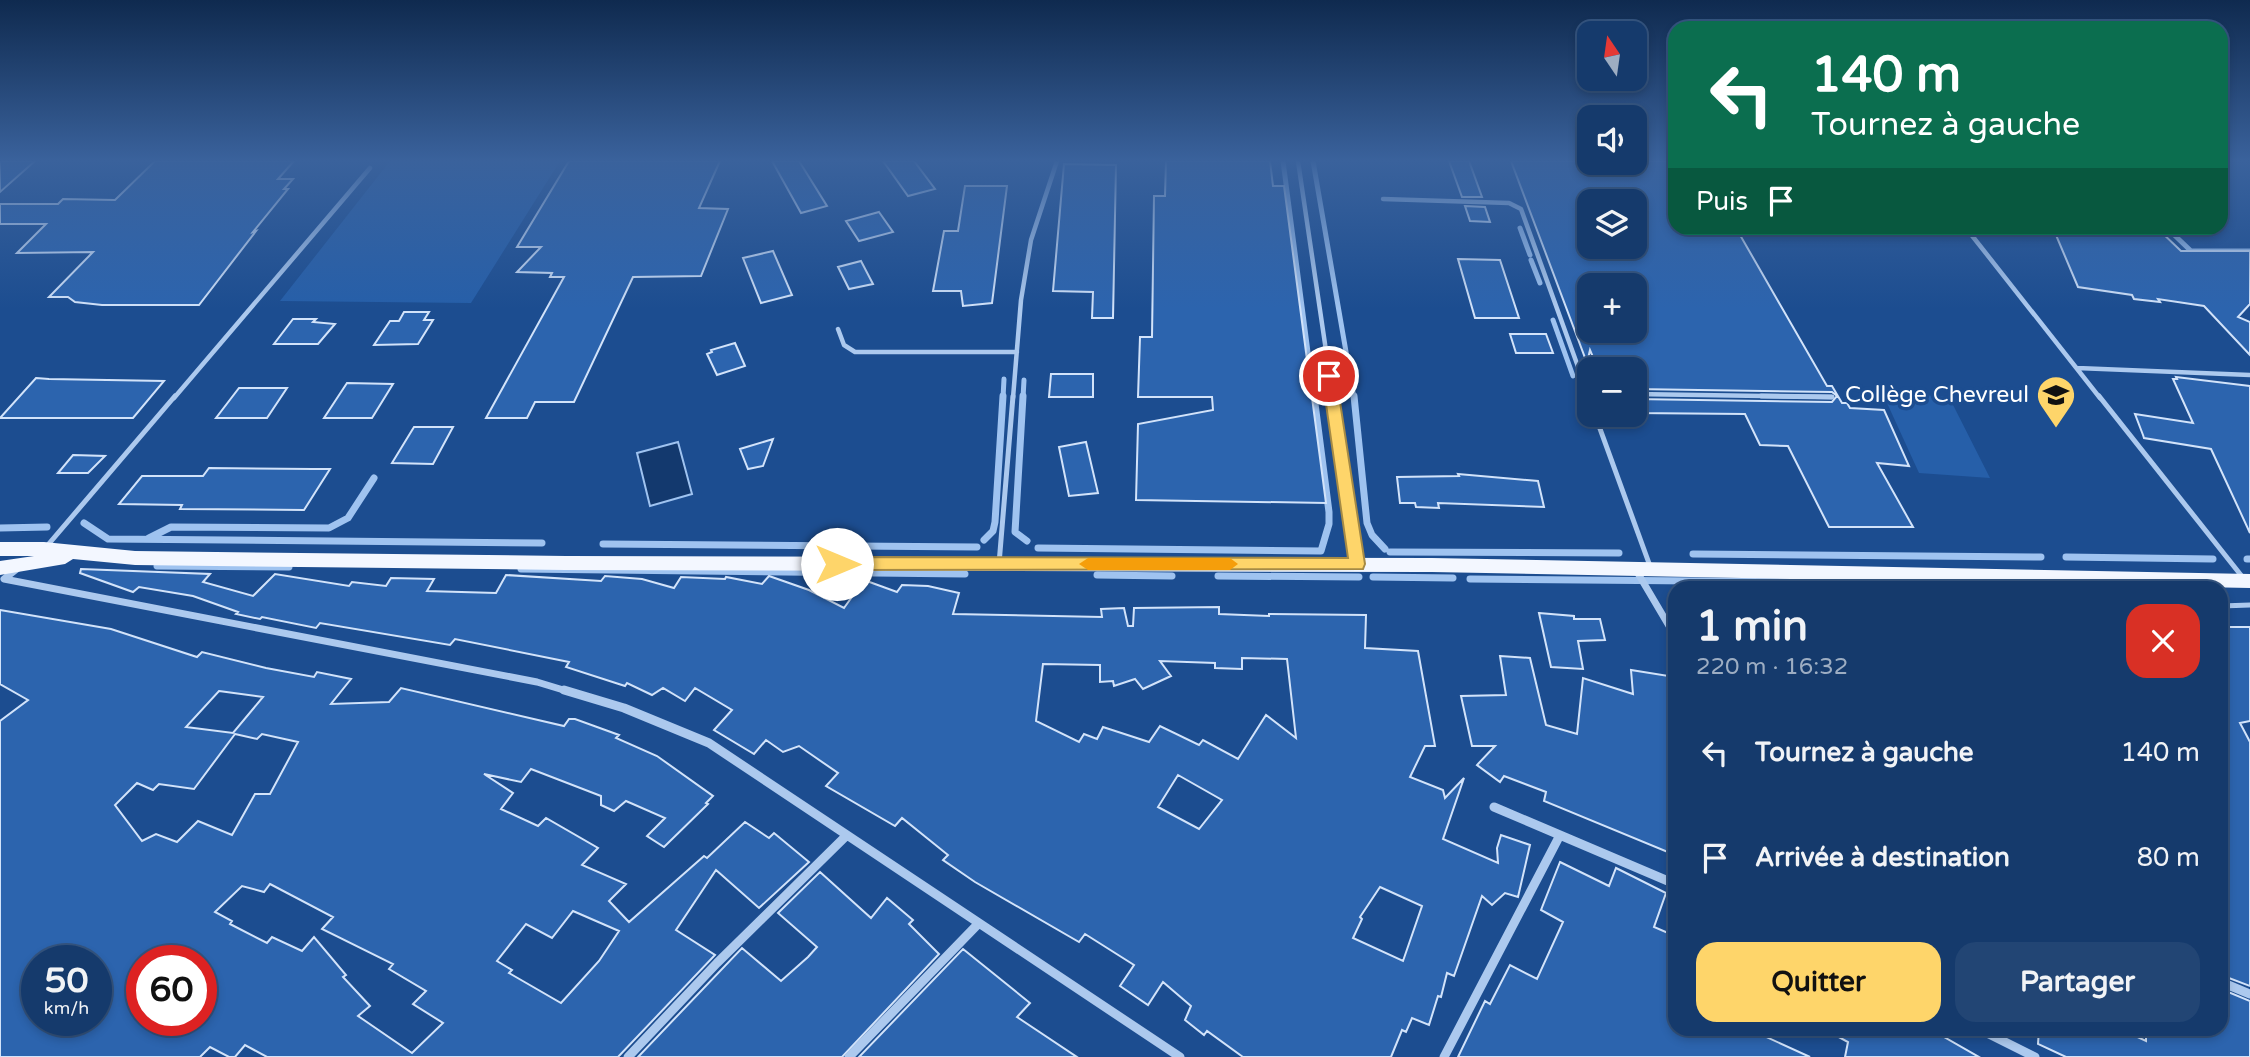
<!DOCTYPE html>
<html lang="fr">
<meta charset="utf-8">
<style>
:root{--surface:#153a6c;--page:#224574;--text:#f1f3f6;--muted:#9dadc2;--line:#34547f;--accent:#fed56a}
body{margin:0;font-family:"Varela Round",sans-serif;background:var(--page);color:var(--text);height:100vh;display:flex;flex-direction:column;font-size:26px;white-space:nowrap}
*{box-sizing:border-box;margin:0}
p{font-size:23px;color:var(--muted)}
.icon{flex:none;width:38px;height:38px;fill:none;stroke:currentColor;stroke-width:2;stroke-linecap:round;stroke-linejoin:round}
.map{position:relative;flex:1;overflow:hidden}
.sheet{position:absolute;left:1668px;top:581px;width:560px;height:455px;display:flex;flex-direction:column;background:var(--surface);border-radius:21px;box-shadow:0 4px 10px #0003,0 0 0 2px var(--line)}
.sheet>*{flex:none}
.hud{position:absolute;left:1668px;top:21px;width:560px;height:214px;border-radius:21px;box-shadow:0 4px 10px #0003,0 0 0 2px var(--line);background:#0b6e4f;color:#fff;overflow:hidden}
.needle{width:46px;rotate:347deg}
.buttons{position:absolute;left:1577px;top:21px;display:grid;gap:14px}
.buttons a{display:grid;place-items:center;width:70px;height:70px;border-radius:14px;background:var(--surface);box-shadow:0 4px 10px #0003,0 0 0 2px var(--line);font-size:35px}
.speed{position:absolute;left:21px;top:945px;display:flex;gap:14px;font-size:35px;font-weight:700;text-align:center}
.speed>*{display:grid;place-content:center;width:91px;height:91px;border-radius:50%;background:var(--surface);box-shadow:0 4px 10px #0003,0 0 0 2px var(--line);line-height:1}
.speed small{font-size:18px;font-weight:400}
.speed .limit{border:10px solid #d22;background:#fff;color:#111}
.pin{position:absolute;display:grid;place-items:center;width:60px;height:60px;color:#fff;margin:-30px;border:4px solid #fff;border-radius:50%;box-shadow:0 2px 7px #0007}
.me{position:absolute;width:77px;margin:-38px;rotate:90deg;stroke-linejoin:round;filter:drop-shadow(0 0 5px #0008)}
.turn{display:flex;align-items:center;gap:24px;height:147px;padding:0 28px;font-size:32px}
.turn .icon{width:91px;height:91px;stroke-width:2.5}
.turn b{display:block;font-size:49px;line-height:60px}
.then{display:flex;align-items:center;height:66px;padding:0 28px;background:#0003;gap:14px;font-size:26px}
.round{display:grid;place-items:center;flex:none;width:74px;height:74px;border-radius:21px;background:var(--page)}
.summary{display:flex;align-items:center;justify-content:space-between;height:119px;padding:0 28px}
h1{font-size:42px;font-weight:700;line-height:52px}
.button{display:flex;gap:14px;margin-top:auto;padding:14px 28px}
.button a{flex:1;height:80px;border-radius:21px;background:var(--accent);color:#111;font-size:28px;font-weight:700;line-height:80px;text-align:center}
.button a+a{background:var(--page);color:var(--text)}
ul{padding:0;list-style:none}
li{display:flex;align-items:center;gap:21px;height:105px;padding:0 28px}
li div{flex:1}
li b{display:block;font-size:26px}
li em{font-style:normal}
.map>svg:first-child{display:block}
</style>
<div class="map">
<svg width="2250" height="1057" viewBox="0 0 2250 1057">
<rect width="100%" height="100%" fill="#1c4d90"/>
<path fill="#265fa9" d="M390,161H560L471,303L280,301Z
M1882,392L1949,397L1990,478L1919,473Z"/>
<path fill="#13396e" stroke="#9fc3f0" stroke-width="2" d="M678,442L692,494L650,506L637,453Z"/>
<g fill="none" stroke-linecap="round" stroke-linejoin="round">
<path stroke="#9fc3f0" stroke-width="5" d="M1283,161L1314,398
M1313,161L1354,398
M1520,228L1530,255
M2167,228L2191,251H2250
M1531,260L1540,283
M1553,320L1573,376
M1003,398L1004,379
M1023,398L1024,380"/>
<path stroke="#9fc3f0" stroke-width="7" d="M1023,396L1015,532L1027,541
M1354,396L1367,523L1372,535L1385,549
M84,523L108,539L542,543
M0,528L47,527
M149,538L171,527L329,528L348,518L374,478
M984,540L993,531L995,522L1003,396
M603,544L977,547
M1038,548L1321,551L1329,524V512L1314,396
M1390,552L1619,553
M1693,554L2041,557
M2066,557L2213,559
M2247,559H2250
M157,566L289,567
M521,569L965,574
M1097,575L1172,576
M1218,576L1359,577
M1373,577L1453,578
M1470,579L2129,585"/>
</g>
<path fill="#2c64ae" stroke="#d2e3fa" stroke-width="2" fill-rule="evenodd" d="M0,161H35L0,192Z
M155,161H294L278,179H293L284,189H288L253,232L256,231L199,305H102L75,302L68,297H49L93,252L17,253L46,224H0V204H58L63,199L115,200Z
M569,161H720L699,208L728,209L701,276L633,277L574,402H535L527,418H486L564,277H550L552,273L517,272L541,247H517Z
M772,161H799L827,206L801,213Z
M883,161H914L935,189L908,196Z
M1166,161H1270L1273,186H1284L1326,503L1136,500L1138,424L1213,410L1212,397H1138L1140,337H1152L1154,196H1165Z
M1449,161H1469L1482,197H1462Z
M1511,161H1675V228H1736L1827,386H1832L1842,403H1847L1850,408L1884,410L1909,466L1877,463L1913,527H1829L1788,446L1760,445L1745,414L1634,413V399L1832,402L1837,396L1832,392L1634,389V369H1598L1590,350L1587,363ZM1589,201H1634V247H1589ZM1589,285H1634V331H1589Z
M1064,164L1116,165L1113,318H1092L1093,292L1053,291Z
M965,186H1007L992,303L963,306L961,291H933L944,231H958Z
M1465,206L1485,207L1490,222L1470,221Z
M879,212L893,232L859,241L846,221Z
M2053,228H2157L2181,251H2250V304L2238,317L2250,322V355L2204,306L2158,299L2160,302L2134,299L2132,295L2078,287Z
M773,251L792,295L761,303L743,258Z
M1458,259L1500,260L1519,318H1475Z
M861,261L873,284L849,289L838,267Z
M404,312H429L424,320H433L418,344L374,345L390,321H399Z
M293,319H316L313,322L335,324L318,344H274Z
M1510,334H1546L1553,353H1516Z
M735,343L745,366L717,375L707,354L712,352L711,350Z
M1051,374H1093V397H1049Z
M2176,377L2250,386V533L2211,449L2144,438L2143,435L2135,414L2193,423L2173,379H2177Z
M36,378L49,379L164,381L133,418H0Z
M347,383L393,384L372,418H324Z
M239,388H287L267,418H216Z
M414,427H453L433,464L392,463Z
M773,439L763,466L748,469L740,449Z
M1086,442L1098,493L1069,496L1059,447Z
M73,455L105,456L88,473H58Z
M209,468L313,469H330L304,510L180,509L182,505L119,504L142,476H203Z
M1458,474L1538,481L1544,507L1438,503L1439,508L1416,507L1415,503H1400L1397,477L1459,476Z
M81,569L210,574L203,582L253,596L275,574L349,586L352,582L386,586L391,578L434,579L427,591L496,593L506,575L601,581L605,576L642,579L674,588L681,577L725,579L726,577L762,584L769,576L809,590L844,608L864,580L897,592L902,585L928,586L959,593L953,614L1102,617L1101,609L1124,608L1128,626H1133L1134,608L1219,607V614L1269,616V614L1366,615L1365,648L1418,651L1435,746H1425L1410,777L1443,790L1445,798L1464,778L1443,839L1498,863L1497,848L1501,835L1530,845L1518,897L1505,893L1492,905L1482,896L1454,976L1447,973L1441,997L1438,996L1429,1025L1412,1018L1406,1032L1402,1030L1391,1057H1243L1207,1031L1204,1035L1185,1020L1191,1006L1163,982L1148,1005L1120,986L1134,965L1085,934L1079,942L975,882L943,860L948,855L902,818L895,826L826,786L838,773L799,746L783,752L766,740L754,754L714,730L732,710L695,688L685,701L663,688L652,695L627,683L625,686L566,667L569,662L455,639L450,645L320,623L316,628L262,617L260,619L236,614L238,612L193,596L139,587L133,592L80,573ZM1242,658L1287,659L1296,738L1266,715L1238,759L1203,740L1199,745L1160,726L1149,742L1103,727L1097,739L1084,734L1079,742L1036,721L1043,664L1100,665V682L1113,681L1114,686L1135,679L1143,689L1171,676L1160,661L1215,663V668L1242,669ZM1178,775L1222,800L1199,829L1158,807ZM1380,887L1422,906L1403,961L1353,938L1362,919L1360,917Z
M0,610L111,629L197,657L202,652L266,668L314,677L317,672L351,679L331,704L389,702L401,688L564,726L569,719H575L619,735L616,738L657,756L713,796L706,803L708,804L664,847L647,836L665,818L626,801L614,811L601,805V796L531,769L521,782L484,774L513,793L501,809L538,826L546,818L598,848L582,865L626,884L609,901L629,922L704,856L707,858L745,822L769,838L774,833L809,862L759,908L716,870L676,930L715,955L618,1057H267L245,1045L235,1057H229L210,1047L200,1057H0V721L28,700L0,684ZM219,691L263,697L233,733L186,727ZM235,734L257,739L262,734L298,742L270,794H255L232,835L198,821L177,842L156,834L142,841L115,805L137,783L153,790L159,784L194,789ZM270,884L333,917L322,929L393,964L389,969L426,991L413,1004L443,1023L412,1053L358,1016L370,1006L343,977L346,975L314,937L302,951L272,937L267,943L230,924L232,921L215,912L242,886L264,892ZM573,911L619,931L599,961L561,1003L509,973L512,970L497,961L526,924L552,938ZM37,961H96V1020H37ZM142,961H201V1020H142Z
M1539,613L1574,616V619H1600L1605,640L1578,641L1583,669L1551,667Z
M2221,627H2250V721L2240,723L2250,742V986L2221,975Z
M1500,656L1530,658L1546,725L1577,734L1583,678L1633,694L1631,670L1675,677V855L1544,801L1546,792L1504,776L1500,782L1477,765L1495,746H1472L1461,696L1506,695Z
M1560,862L1609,886L1616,868L1666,893L1654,927L1675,936V1029H1749L1810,1057H1458L1485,1001L1490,1004L1510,965L1537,979L1563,922L1541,910Z
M820,872L871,918L887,898L913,920L909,924L939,954L842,1057H638L742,948L781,981L808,957L817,947L778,913Z
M963,949L1030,1003L1017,1017L1077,1057H859Z
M2221,989L2250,1001V1057H2066L2038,1044L2039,1029H2120L2146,1041V1029H2221Z
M1824,1029H1930L1979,1057H1845L1848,1042Z"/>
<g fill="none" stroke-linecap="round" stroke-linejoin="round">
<path stroke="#acc9ee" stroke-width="4.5" d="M1298,161L1333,398
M1383,199L1509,203L1521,209L1589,397
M1966,228L2100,398
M838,329L844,345L855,352H1017
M2077,368L2250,375
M1634,394L1832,397
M174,398L370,168
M1013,398L1021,300L1031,240L1057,161"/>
<path stroke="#acc9ee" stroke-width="5" d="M1332,396L1357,563
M1761,396L1832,397
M2099,396L2244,579
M1595,415L1650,566
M47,546L175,396
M999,564L1013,396
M2221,606L2250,605"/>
<path stroke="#acc9ee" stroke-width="7" d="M18,568L4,579L537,682L570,692
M1636,570L1675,636"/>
<path stroke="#acc9ee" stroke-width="9" d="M564,690L624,708L709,743L1180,1057
M1494,807L1675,884
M2221,982L2250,994
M1979,1029L2035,1057
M628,1057L717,963L847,835
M849,1057L979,923
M1444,1057L1559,837"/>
<path fill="#f3f7ff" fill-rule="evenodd" d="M0,542H44L135,551L566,556L1432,558L2250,574V588L1432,572L566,570L135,565L73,559L65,564L0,575V561L34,556H0Z"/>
</g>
<linearGradient id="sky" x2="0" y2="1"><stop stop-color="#0f2a4f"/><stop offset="0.52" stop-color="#3a629c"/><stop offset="1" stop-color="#3a629c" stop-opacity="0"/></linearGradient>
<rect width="2250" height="309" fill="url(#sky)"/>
<path fill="#fed56a" stroke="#a58a45" stroke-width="2" d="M1329,372L1336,376L1365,564L1363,569L837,570L829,564L837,557L1348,558L1322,376Z"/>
<path fill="#f59e0b" d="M1088,558H1230L1238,564L1230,570H1088L1079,564Z"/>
<defs>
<g id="school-pin" transform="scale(2.0125)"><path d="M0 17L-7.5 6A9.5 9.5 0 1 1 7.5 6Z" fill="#fed56a" stroke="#1c4d90"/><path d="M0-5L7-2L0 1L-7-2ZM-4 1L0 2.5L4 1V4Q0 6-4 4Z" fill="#111"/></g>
</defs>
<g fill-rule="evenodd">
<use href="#school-pin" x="2056" y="395"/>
</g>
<g text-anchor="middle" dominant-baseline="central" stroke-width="7" stroke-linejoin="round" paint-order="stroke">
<g font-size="23" fill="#fff" stroke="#1c4d90" text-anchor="end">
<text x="2029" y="395">Collège Chevreul</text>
</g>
</g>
</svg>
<div class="buttons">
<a><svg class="needle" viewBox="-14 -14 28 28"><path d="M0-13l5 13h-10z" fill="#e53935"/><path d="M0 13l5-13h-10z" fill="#9dadc2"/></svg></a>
<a><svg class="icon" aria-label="sound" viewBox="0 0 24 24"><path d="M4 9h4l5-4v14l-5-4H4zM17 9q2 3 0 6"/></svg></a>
<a><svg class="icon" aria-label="layers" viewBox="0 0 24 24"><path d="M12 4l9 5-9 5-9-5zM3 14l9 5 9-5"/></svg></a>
<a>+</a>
<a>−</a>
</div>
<div class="speed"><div>50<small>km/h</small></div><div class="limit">60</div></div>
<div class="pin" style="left:1329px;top:376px;background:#d93025"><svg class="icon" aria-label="arrive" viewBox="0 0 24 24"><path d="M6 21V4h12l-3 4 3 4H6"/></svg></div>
<svg class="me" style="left:837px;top:564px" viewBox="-20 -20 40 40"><circle r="19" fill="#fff"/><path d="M0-13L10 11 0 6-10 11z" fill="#fed56a"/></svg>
<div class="hud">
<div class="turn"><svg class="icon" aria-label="left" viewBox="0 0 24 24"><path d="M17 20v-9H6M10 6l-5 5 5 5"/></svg><div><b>140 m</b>Tournez à gauche</div></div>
<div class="then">Puis<svg class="icon" aria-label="arrive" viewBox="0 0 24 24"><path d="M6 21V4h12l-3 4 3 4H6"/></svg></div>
</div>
<section class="sheet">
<div class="summary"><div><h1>1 min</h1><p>220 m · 16:32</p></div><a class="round" style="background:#d93025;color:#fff"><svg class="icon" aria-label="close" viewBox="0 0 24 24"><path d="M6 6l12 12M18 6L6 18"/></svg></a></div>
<ul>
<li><svg class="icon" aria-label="left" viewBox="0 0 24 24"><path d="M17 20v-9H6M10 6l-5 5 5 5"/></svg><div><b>Tournez à gauche</b></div><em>140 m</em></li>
<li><svg class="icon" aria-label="arrive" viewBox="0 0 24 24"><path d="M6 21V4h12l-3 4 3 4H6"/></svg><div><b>Arrivée à destination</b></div><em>80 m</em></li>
</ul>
<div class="button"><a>Quitter</a><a>Partager</a></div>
</section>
</div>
